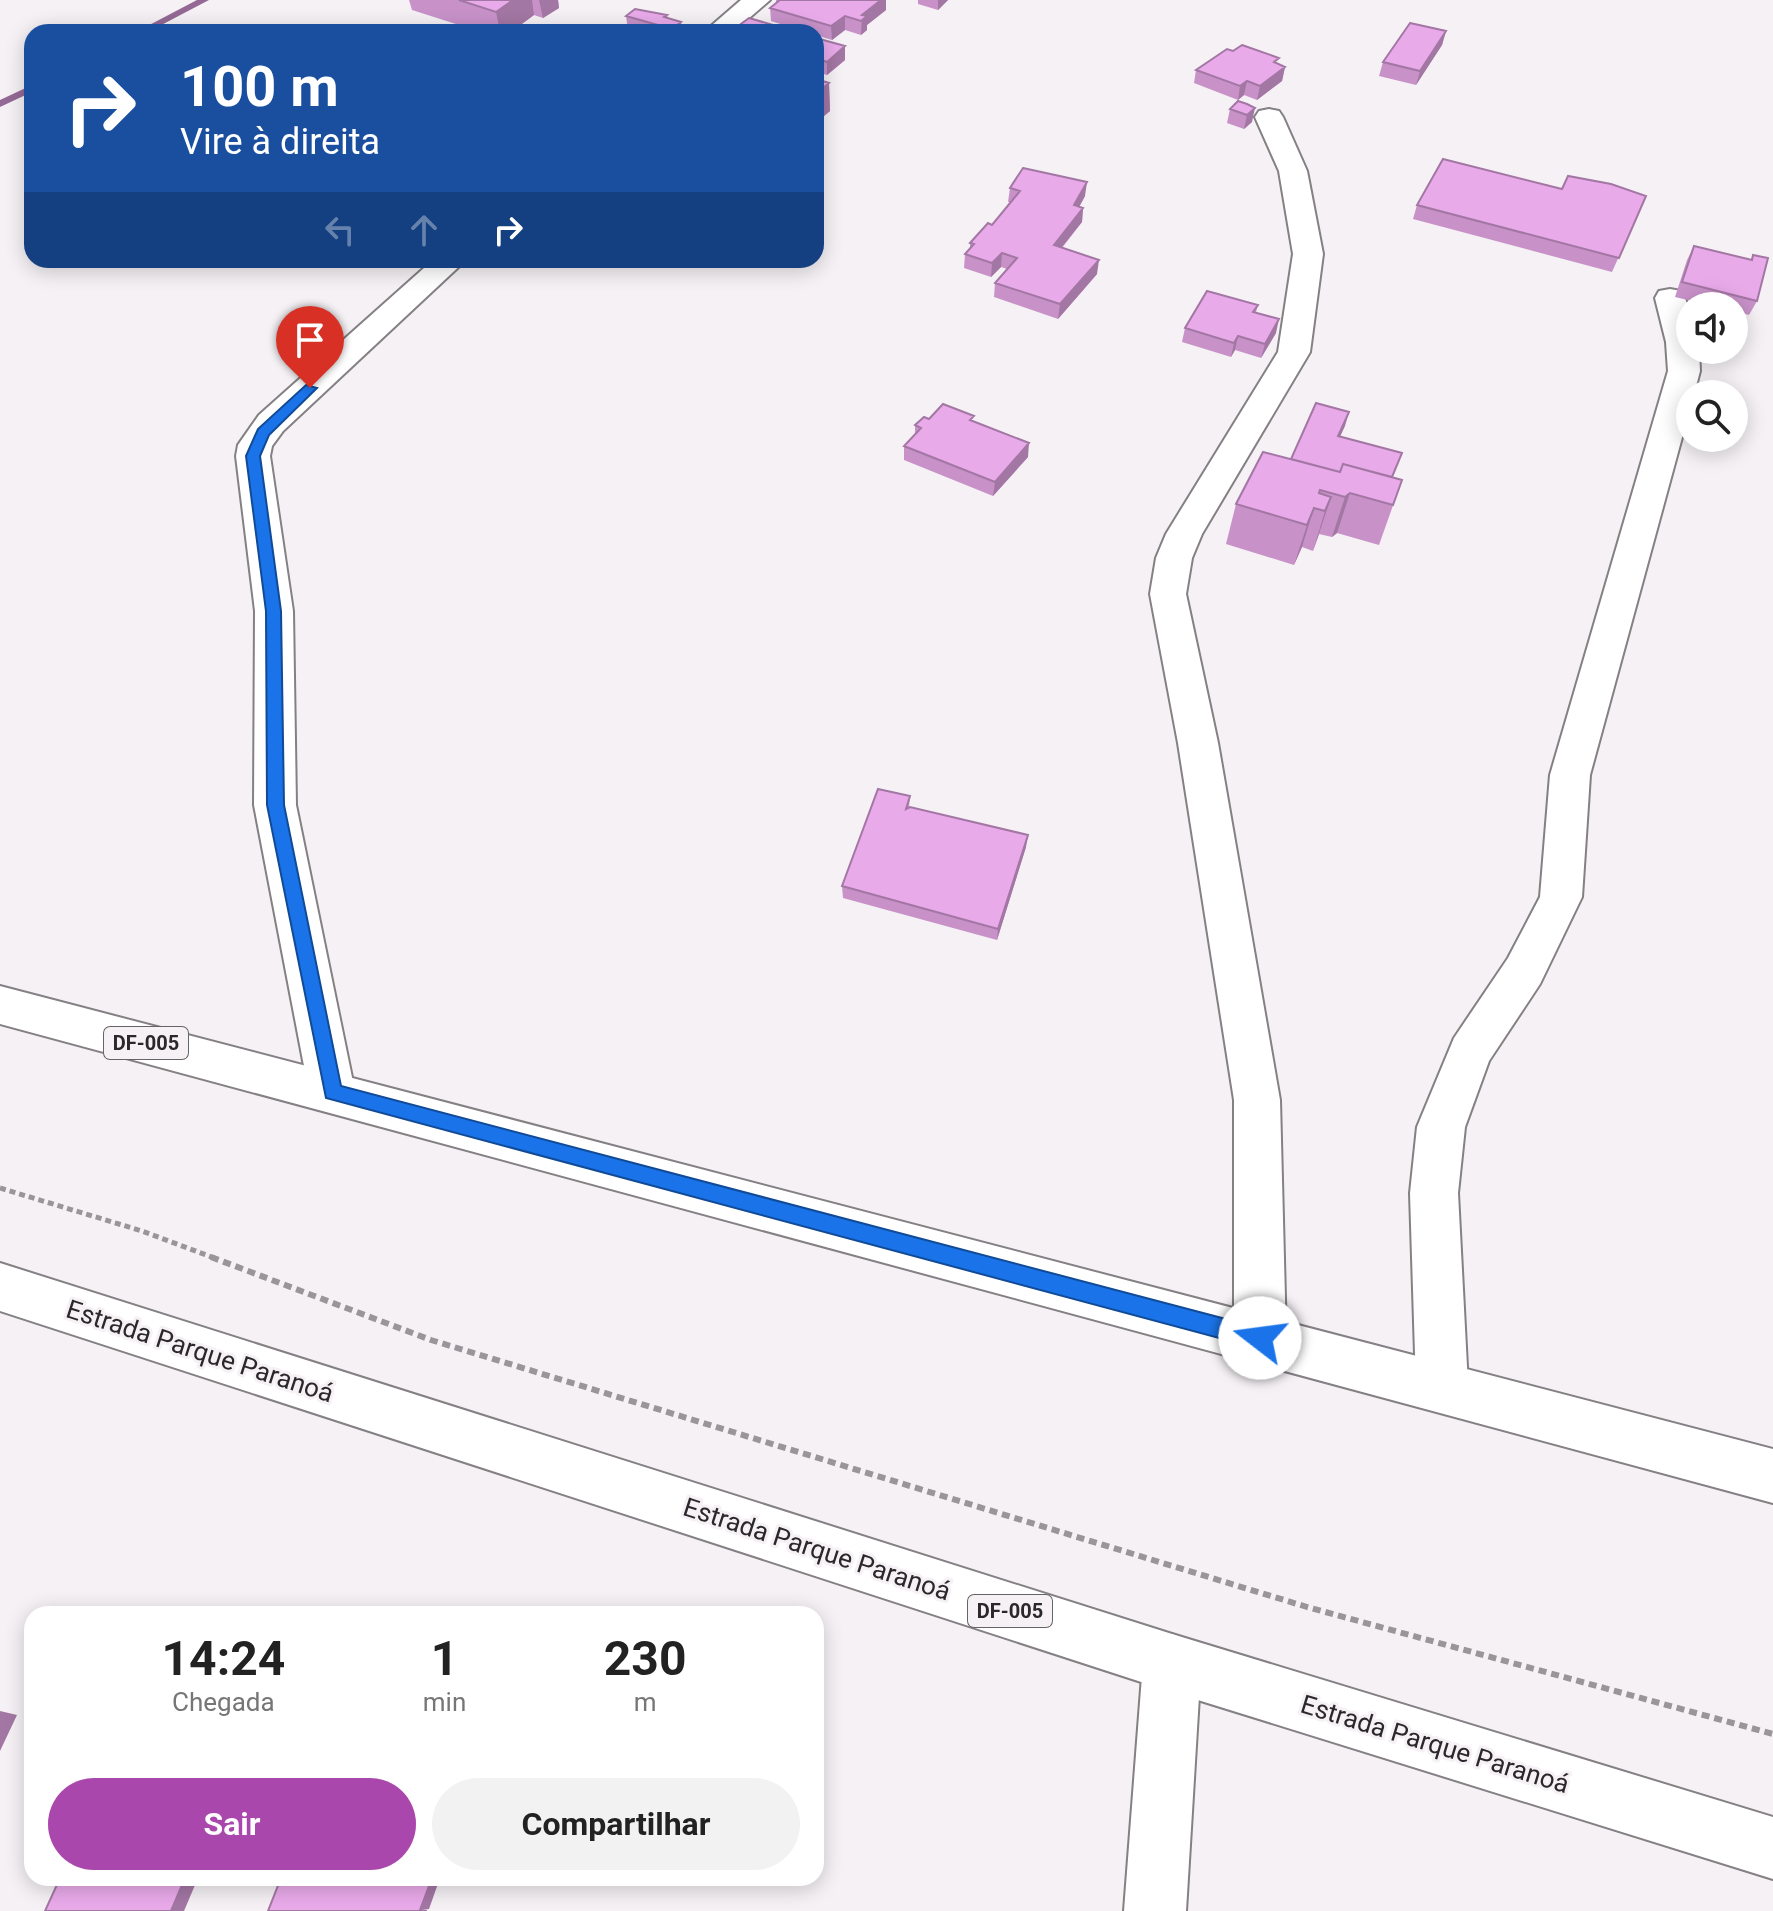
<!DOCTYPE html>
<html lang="pt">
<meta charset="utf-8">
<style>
:root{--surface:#fff;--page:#f2f2f2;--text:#222;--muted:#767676;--accent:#aa47ad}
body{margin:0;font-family:Roboto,sans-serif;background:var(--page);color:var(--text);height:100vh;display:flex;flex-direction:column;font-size:30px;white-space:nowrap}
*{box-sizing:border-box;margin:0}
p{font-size:26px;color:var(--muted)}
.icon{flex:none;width:44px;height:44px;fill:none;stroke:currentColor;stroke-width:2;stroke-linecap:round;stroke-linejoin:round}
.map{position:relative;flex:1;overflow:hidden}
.details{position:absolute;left:24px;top:1606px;width:800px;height:280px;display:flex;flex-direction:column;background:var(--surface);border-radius:24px;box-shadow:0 4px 20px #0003}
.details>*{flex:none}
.banner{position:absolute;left:24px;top:24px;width:800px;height:244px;border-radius:24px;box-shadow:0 4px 20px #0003;background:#1a4fa0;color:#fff;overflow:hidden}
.buttons{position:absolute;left:1676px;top:292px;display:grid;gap:16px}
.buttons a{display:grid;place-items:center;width:72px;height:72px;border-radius:50%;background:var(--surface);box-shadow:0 4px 20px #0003;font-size:40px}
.pin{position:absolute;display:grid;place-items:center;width:68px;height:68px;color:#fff;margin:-82px -34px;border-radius:50% 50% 50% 0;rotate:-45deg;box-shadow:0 0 8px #0007}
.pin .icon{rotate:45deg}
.me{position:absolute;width:88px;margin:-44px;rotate:285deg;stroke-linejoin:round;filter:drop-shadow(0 0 6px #0008)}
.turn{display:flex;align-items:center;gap:28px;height:168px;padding:0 24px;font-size:36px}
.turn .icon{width:104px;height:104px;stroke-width:2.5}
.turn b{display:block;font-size:56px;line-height:68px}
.lanes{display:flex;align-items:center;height:76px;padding:0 24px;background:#0003;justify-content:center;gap:40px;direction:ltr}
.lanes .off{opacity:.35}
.eta{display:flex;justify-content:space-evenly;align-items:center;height:136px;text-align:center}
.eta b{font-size:48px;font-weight:700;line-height:56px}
.primary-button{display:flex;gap:16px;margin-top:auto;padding:16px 24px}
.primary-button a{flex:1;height:92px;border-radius:48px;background:var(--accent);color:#fff;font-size:32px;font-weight:700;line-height:92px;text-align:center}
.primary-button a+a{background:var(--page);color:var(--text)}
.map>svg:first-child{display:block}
</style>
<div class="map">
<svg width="1773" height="1911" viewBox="0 0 1773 1911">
<rect width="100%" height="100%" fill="#f5f1f5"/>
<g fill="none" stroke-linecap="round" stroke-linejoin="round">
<path fill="#946995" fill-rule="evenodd" d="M197,0H209L148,32H136Z
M32,85V92L0,107V100Z"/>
<g stroke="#848084" stroke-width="4">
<path id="street" d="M741,0H770L733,32H704Z
M1269,109L1279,111L1283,117L1307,171L1323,254L1310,352L1202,534L1192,558L1186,594L1218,743L1280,1100L1286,1338L1278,1356L1260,1363L1242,1356L1234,1338V1100L1178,743L1150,594L1156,558L1166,534L1278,352L1293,254L1279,171L1255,117L1259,111Z
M433,260H466L283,431L272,446L270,456L293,611L296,805L355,1092L349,1107L332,1113L315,1107L309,1092L254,805L255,611L236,456L238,445L259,415Z
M1670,289L1681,291C1693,309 1690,330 1690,350H1699L1700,371L1694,394H1690V408L1590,775L1582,897L1540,984L1489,1061L1465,1127L1458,1193L1468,1386L1461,1405L1442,1412L1423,1405L1416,1386L1410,1193L1417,1127L1454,1038L1508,958L1540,897L1550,775L1668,371L1666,342L1655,298L1659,291Z
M1172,1634L1193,1642L1201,1663L1186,1911H1124L1143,1663L1151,1642Z"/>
</g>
<g stroke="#848084" stroke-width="4">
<path id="primary" d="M0,986L1773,1449V1503L0,1024Z
M0,1263L1172,1634L1773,1817V1879L1172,1692L0,1311Z"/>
</g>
<path stroke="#999599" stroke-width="5" stroke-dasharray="6 4" stroke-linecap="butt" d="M0,1188L142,1231L217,1259"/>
<path stroke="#999599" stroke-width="6" stroke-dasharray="8 5" stroke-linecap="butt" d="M211,1257L431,1340L1307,1607L1773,1734"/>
<use href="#street" fill="#fff" fill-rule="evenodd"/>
<use href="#primary" fill="#fff" fill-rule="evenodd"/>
</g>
<path fill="#c892c9" d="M409,0H558L559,8L543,18L534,15L511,32H481L412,10Z
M776,0H886V10L867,25V30L861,35L845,30L832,40L816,35V32H805L771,21L770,8L776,3Z
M918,0H948L938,10L918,4Z
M667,15L668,18L682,32H636L628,30L626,16Z
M1446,31L1442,45L1416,85L1379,76L1383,62Z
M816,38L845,46V60L827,75L820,73V80L829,83L830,111L818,121L816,120Z
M1278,64L1285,67L1282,81L1257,100L1244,95L1238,100L1194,83L1196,70Z
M1238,101L1252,122L1244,129L1227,123L1230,109Z
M1010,188L1085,196L1079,207L1083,208L1082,222L1062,248L1097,274L1058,319L994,297L995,283L1007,269L1001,267L991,277L964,268L965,254L970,248V243L992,225L1010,202H1008Z
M1562,189L1646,196L1612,272L1413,219L1417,205Z
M1694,246L1751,260L1753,255L1757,301L1749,315L1734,311V306H1713L1675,297L1687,260Z
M1258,305L1256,312L1276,333L1261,358L1235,350L1231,357L1182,342L1185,328Z
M1349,412L1340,436L1393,477L1402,480L1379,545L1337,533L1332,537L1319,534L1313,551L1302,547L1294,565L1226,544L1236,504Z
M929,419L973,421L1028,457L993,496L904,460V446L915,434V425Z
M910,796L909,807L1026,847L997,940L843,898L842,886Z"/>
<path fill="#a377a4" d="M513,0H532L534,15L511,32H500L496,12Z
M539,0H558L559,8L543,18Z
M881,0H886V10L867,25V30L861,35L862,15Z
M938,0H948L938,10Z
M845,16V30L832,40L831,26Z
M681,22L682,32H672V29Z
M1446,31L1442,45L1416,85L1420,71Z
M845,46V60L827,75V62Z
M1285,67L1282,81L1257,100L1260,86Z
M820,71L821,90L829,83L830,111L818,121L816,74Z
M1247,81L1244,95L1238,100L1240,86Z
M1255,108L1252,122L1244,129L1247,115Z
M1087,182L1085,196L1072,220L1074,205Z
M1083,208L1082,222L1052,259L1054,245Z
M1002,253L1001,267L991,277L992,263Z
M1099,260L1097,274L1058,319L1060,304Z
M1279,319L1276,333L1261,358L1265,344Z
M1238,336L1235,350L1231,357L1234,343Z
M1349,412L1345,426L1334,450L1338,436Z
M1029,443L1028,457L993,496L995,482Z
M1350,493L1337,533L1332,537L1345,497Z
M1331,497L1318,537L1313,551L1325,511Z
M1314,508L1302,547L1294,565L1307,525Z
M1028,835L1026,847L997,940L998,929Z
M0,1711L17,1715L0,1751Z
M185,1878H198L184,1911H171Z
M432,1878H440L429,1909L420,1910Z"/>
<path fill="#e9aaea" stroke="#a377a4" stroke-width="2" d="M459,0H513L496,12Z
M780,0H881L862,15L867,16L861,21L845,16L831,26L770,8Z
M635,9L667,15L664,17L681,22L672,29L626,16Z
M749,18L797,32H730Z
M1410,23L1446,31L1420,71L1383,62Z
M414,26L444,31L408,32Z
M816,38L845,46L827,62L816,58Z
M1242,45L1279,58L1274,62L1285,67L1260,86L1247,81L1240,86L1196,70L1227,49L1233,51Z
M816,79L829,83L817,93H816Z
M1238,101L1247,104L1255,108L1247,115L1230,109Z
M1443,159L1562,189L1568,176L1611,184L1646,196L1619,258L1417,205Z
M1023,168L1087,182L1074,205L1083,208L1054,245L1099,260L1060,304L995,283L1017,258L1002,253L992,263L965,254L974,244L970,243L988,223L992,225L1020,191L1010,188Z
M1694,246L1752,260L1753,255L1768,258L1757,301L1682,282Z
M1207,291L1258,305L1253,312L1279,319L1265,344L1238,336L1234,343L1185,328Z
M1316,403L1349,412L1338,436L1402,453L1392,477L1343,464L1340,472L1291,459Z
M943,404L974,416L970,420L1029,443L995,482L904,446L921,428L915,425L924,417L929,419Z
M1263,452L1340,472L1343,464L1402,480L1393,505L1350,493L1345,497L1320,490L1319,493L1331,497L1325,511L1314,508L1307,525L1236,504Z
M878,789L910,796L906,809L910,807L1028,835L998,929L842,886Z
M60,1878H185L171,1911H45Z
M281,1878H432L420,1910L427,1911H268Z"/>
<path fill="#1a73e8" stroke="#114b97" stroke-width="2" d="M306,385L317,388L269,435L260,456L281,611L284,805L341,1086L1260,1328L1268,1331L1271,1338L1268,1346L1260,1349L326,1098L267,805L266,611L246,456L258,429Z"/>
<g text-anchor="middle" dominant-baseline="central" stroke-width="6" stroke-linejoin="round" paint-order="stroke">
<g fill="#f5f1f5" stroke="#676467" stroke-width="2">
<rect x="104" y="1027" width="84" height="32" rx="6"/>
<rect x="968" y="1595" width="84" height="32" rx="6"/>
</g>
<g font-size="20" font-weight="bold" fill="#2a282a">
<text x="146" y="1043">DF-005</text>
<text x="1010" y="1611">DF-005</text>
</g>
<g font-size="26" fill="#2a282a" stroke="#f5f1f5">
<text transform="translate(200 1351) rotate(18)">Estrada Parque Paranoá</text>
<text transform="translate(817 1549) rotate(18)">Estrada Parque Paranoá</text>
<text transform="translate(1435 1744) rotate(17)">Estrada Parque Paranoá</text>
</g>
</g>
</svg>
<div class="buttons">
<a><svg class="icon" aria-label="sound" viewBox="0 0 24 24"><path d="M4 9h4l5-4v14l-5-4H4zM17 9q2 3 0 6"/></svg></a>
<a><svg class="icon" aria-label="search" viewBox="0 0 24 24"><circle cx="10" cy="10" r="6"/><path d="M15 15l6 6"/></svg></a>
</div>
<div class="pin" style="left:310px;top:388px;background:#d93025"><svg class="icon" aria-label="arrive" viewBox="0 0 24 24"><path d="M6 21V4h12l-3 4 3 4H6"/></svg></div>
<svg class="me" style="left:1260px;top:1338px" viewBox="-20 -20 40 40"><circle r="19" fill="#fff"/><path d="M0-13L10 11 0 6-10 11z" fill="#1a73e8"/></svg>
<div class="banner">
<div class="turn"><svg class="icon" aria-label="right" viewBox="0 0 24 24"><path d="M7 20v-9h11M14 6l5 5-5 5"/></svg><div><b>100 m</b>Vire à direita</div></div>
<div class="lanes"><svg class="icon off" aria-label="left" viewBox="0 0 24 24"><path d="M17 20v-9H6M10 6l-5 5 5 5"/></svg><svg class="icon off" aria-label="ahead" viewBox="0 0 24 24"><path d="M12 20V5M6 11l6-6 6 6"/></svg><svg class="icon" aria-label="right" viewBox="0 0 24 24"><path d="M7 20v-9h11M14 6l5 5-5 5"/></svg></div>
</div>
<section class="details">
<div class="eta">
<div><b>14:24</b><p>Chegada</p></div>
<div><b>1</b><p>min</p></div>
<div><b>230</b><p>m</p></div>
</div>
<div class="primary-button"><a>Sair</a><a>Compartilhar</a></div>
</section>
</div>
